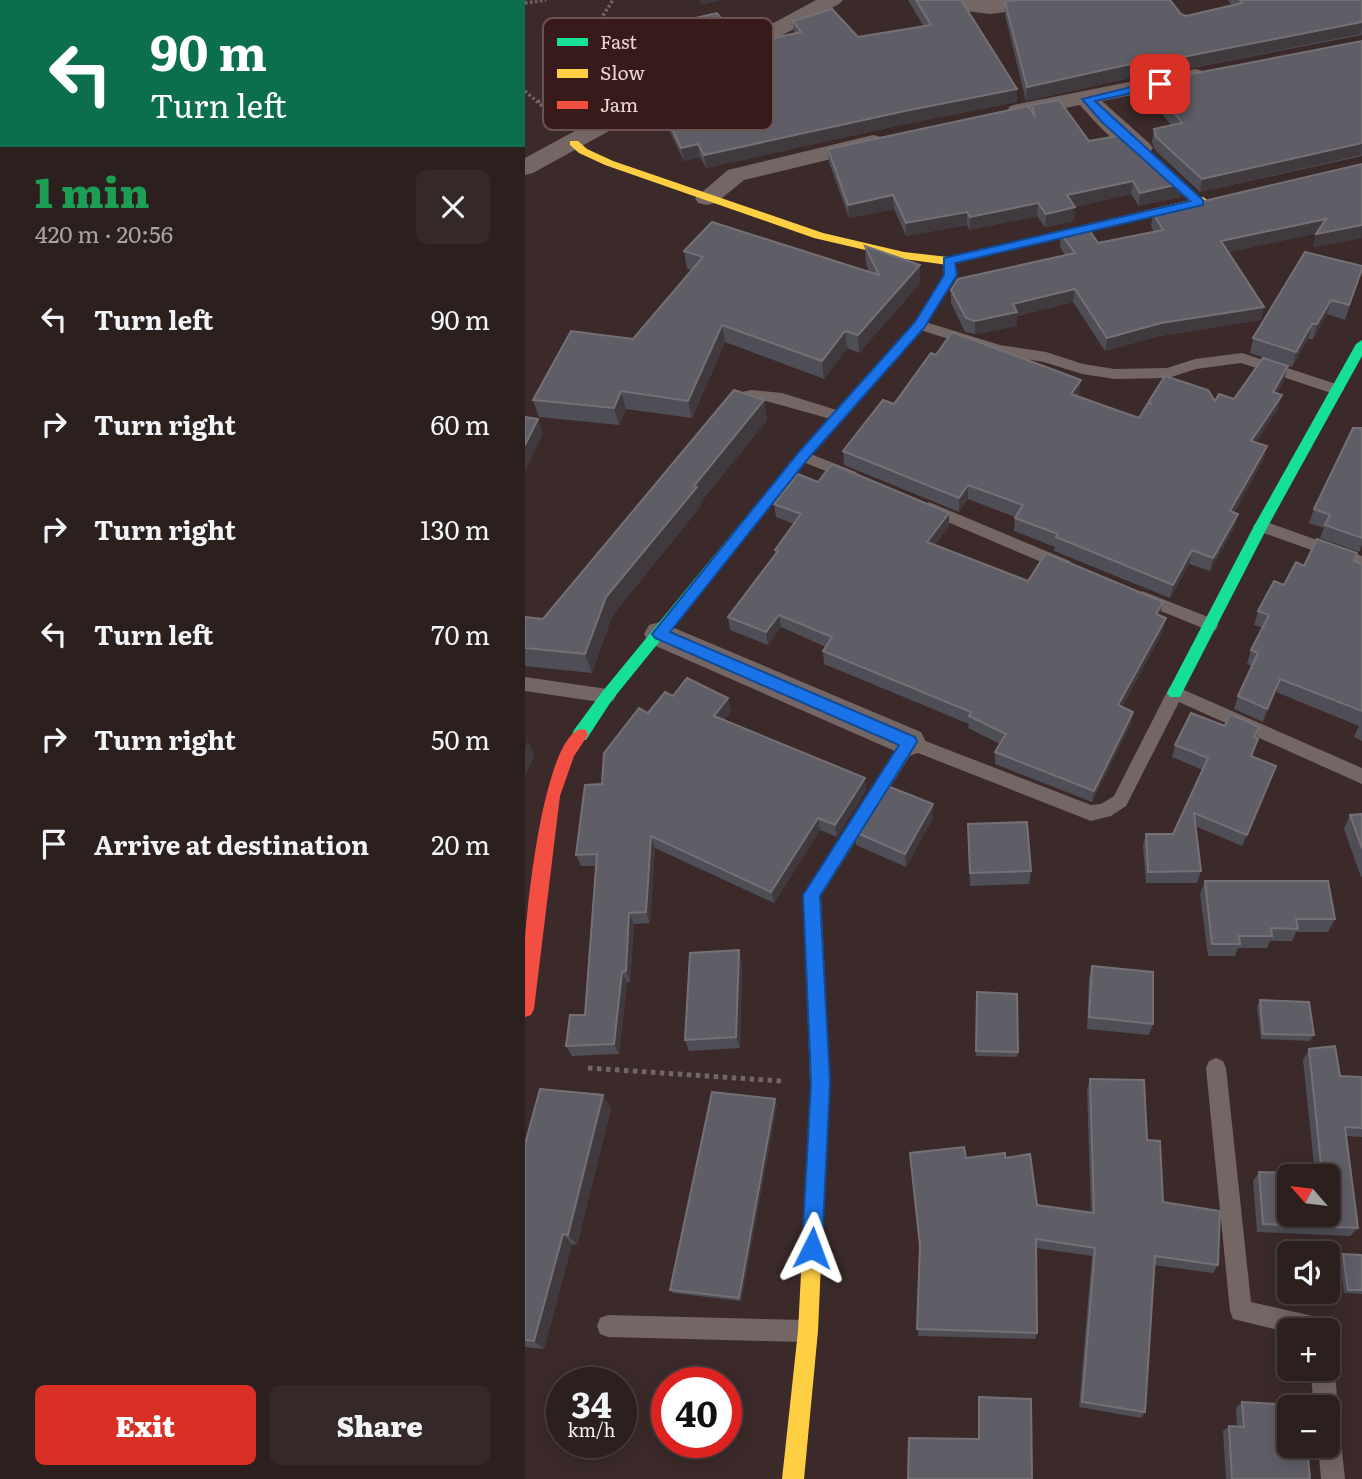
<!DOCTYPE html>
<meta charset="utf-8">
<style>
:root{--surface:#2c201f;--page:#342828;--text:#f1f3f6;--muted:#a6a3a4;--line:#483e3d;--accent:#d93025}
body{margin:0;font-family:Literata,serif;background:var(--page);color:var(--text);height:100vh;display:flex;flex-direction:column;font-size:26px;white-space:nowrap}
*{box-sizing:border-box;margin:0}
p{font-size:23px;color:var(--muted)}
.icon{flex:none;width:38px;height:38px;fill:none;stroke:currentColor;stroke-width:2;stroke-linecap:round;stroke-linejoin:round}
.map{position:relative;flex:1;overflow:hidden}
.sheet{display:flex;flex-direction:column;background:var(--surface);width:525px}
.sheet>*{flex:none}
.banner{background:#0b6e4f;color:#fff;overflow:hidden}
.needle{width:46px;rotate:298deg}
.fabs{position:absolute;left:752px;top:1164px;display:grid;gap:14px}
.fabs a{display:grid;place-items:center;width:63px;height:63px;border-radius:10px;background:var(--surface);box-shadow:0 4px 18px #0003,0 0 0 2px var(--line);font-size:35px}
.speed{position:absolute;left:21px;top:1367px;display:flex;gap:14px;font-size:35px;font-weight:700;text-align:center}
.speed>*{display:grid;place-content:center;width:91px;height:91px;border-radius:50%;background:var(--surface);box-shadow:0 4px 18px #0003,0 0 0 2px var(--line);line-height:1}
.speed small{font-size:18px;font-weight:400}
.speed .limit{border:10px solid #d22;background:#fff;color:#111}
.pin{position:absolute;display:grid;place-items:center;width:60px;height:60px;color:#fff;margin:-30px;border-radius:14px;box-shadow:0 4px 10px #0006}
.me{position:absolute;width:77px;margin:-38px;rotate:3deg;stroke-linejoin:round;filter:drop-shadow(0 0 5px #0008)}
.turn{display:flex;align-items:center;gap:24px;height:147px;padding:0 35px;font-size:32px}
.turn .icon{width:91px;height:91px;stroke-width:2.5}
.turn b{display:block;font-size:49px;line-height:60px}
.round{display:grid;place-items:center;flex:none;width:74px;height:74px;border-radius:10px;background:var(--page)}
.head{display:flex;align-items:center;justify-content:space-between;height:119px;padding:0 35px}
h1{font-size:42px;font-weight:800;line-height:52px;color:#1e9e55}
.button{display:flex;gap:14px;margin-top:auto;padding:14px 35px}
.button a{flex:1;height:80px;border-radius:10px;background:var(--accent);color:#fff;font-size:28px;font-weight:800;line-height:80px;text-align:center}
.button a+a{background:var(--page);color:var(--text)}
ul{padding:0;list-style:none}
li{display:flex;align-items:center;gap:21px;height:105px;padding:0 35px}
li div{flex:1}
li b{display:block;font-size:26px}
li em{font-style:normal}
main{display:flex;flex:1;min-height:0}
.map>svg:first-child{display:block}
</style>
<main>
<section class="sheet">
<div class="banner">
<div class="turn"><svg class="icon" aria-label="left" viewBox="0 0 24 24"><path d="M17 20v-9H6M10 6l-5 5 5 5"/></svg><div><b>90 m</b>Turn left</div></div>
</div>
<div class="head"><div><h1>1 min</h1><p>420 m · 20:56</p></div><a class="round"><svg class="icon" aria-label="close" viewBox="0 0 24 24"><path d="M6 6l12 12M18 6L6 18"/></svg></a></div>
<ul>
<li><svg class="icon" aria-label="left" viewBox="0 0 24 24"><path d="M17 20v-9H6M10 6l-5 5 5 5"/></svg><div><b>Turn left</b></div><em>90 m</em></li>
<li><svg class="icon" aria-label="right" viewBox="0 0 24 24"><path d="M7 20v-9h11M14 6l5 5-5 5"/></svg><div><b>Turn right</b></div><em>60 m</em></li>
<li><svg class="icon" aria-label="right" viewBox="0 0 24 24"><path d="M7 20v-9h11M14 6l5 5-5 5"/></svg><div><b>Turn right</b></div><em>130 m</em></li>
<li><svg class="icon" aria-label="left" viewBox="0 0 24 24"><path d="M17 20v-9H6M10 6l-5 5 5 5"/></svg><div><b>Turn left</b></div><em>70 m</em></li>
<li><svg class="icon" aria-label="right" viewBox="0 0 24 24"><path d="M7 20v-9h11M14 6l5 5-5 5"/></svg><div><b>Turn right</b></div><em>50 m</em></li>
<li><svg class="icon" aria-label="arrive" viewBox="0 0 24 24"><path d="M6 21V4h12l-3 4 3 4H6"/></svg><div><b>Arrive at destination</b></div><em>20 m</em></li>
</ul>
<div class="button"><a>Exit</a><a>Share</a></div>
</section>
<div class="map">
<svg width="837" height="1479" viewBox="0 0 837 1479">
<rect width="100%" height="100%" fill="#3b2a29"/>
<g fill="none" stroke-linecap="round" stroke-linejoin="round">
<path stroke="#726664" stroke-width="3.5" stroke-dasharray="2.5 2.5" stroke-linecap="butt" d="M0,3L21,0
M0,91L33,120
M13,102L27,92L41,76L57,41L72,25L88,0"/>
<path stroke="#726664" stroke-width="5" stroke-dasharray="4.5 4.5" stroke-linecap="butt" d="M63,1068L256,1081"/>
<path fill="#746665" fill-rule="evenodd" d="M640,167L678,199V205H668L636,174L634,171Z
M394,320L475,345L521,352L558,364L590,369L642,368L670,359L717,353L817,386L819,390L812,395L716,363L671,369L643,378L590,379L557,374L519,362L474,355L389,328L387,325Z
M226,390L257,393L318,412L320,416L313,421L241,401L218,402L204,409L197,404L208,394Z
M278,451L331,472L334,476L326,481L273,460L270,456L273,452Z
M404,502L545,561L547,565L545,569H533L399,512L396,508Z
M736,520L837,556V568L730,530L728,526Z
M617,591L691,620L693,625L691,630L685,631L611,601L609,597Z
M0,677L82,689L88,691L91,696L88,701L82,703L0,691Z
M650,686L837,768V784L654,702L601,806L586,816L566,821L388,751L296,896L305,1082L302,1089L295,1092L288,1089L285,1082L278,895L378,737L384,735L390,737L566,805L576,804L589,796L644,688Z
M691,1058L698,1061L701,1068L726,1302L792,1317L800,1320L803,1330H765V1333L708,1319L705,1311L681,1068L684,1061Z
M83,1315L280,1320L288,1323L291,1331L288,1339L280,1342L83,1337L75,1334L72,1326L75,1318Z
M803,1360C811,1373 815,1401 809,1415L803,1418V1407H789L785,1368H803Z
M803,1420L811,1424L815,1432L820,1479H796L793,1446H803Z"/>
<path fill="#746665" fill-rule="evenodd" d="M291,0H318L314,4L8,173L0,175V158Z
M435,0H540L536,4L529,6L465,14L441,11Z
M670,69L678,71L681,76L678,81L577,101L624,143L628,148L624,153C601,159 570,122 555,105L493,118L485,116L482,111L485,106L493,104Z
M348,135L356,137L360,142L356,147L219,180L191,203L182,205L173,203L170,198L203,170Z
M135,622L396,732L401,742L396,752L384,756L372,752L124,643L119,634L124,625Z"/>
<path fill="#16e098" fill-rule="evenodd" d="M423,257L429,261L432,275L398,328L283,459L87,700L61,740H49L47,735L49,730L77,692L273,453L390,322L420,275L417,261Z
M837,340V356L743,526L655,697H645L642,693L729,526L831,344Z"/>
<path fill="#ffcf43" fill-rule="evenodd" d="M45,141H53L62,149L88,161L298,233L379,252L423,257L678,197L684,201L678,205L423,265L379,259L289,238L80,165L54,153L45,145Z
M295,1073L302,1076L304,1082L293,1331L279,1479H257L273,1331L286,1082L288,1076Z"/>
<path fill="#f24e42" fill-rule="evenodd" d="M55,729L61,730L63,735L49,756L35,796L9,1009L6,1015L0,1017C0,992 0,967 0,942C2,904 19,741 55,729Z"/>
</g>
<path fill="#4f4e57" d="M383,0H436L492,102L380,124L181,168L175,157L159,161L133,107L131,94L269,34L268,21L333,37L399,27Z
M703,0H837V35L610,79L609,77L501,101L480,15V2L656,14L661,16L707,5Z
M205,30L207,43L124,88L98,48L95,35Z
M837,41V156L675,192L630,150L627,142L629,129L646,125L623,96L625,82Z
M507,105L564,141L658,183L655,197L614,206L606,194L549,207V221L520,227L512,216L444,230L442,225L381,236L369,209L324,218L304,162L303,149L506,112Z
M837,164V238L788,247L792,233L703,252L736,320L634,336L580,351L548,302L492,316V326L450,334L440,332L426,303V290L540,255L535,247L536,234L573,243L629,232L626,226L628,213Z
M340,246L395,265V283L334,353L322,348L299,379L200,342L167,418L101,409L94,425L14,417L8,400L108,339L167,270L162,269L159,251L344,272L341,264Z
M837,270L820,320L802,314L788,339H783L767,367L725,353L728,338Z
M759,380L752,393L753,409L731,442L742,446L738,460L709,513V528L685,571L664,564L645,598L529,551L530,547L489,531L490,517L443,499L434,512L319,465L318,451L369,404L554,394L553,396L614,418L624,401H690L709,399Z
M239,400L242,420L175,503L176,506L87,616L67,673L0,666V617L18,619Z
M837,428V545L834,552L795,538L799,528L784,523L789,509Z
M293,482L424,513V526L410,545L503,581L635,615L638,631L597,707L608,712L606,724L567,802L470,764V752L475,744L443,728L444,724L299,664L298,651L301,647L256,627L243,645L205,630L203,617L251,554L250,550L269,524L251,517L249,504Z
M829,561L837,564V741L829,737L834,726L751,692L738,722L709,709L713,696L727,666L722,664L726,650L738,628L729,625L733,611L779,566Z
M148,696L206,711L199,720L341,790L312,837L295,830L249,903L130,848L125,923L109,924L105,982H102L94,1054L47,1056L41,1046L60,1015L71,866H56L51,855L77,784Z
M700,726L734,727L727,756L746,778L717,846L670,826L676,871L672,883H621L618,845L621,834H648L678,770L647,757L650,745Z
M408,804V818L381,867L331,845L330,832Z
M837,814V877H836L819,829L825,815Z
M443,824L506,871L504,884L445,886Z
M680,881L810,919L803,932H771L767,941H745L742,948H713L710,956H683L675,894Z
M217,962L215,1048L164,1051L160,1040Z
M567,966L628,1024L624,1035L562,1029L564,978Z
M452,992L493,1052L492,1057L451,1056Z
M735,1000L789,1035L785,1041L736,1039L732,1006Z
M784,1049L815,1076L837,1077V1137L821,1136L833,1228L825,1236L732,1232L728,1181L734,1172L790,1174L778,1060Z
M565,1079L622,1140L638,1202L693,1265L688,1273L629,1265L620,1412L616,1418L554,1407L567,1256L511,1248L512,1333L510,1339L393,1336L395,1249L441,1158H480L512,1205L566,1212L562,1090Z
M250,1099L252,1104L216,1301L148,1293L145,1290Z
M86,1108L52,1245L47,1244L19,1349L0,1347V1144Z
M818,1254L837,1255V1294L819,1293L814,1258Z
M717,1402L765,1407L785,1479H701L698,1431L704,1426L712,1427L711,1408Z"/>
<path fill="#403a3f" d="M175,0H199L176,5Z
M837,22L836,34L610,79L612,66Z
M205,30L207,43L124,88L122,75Z
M610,63L609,77L501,101L502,87Z
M492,89V102L380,124L181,168L179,155L380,111Z
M837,143L836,155L675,192L677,179Z
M173,144L175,157L159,161L156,148Z
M608,181L606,194L541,209L542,195Z
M658,183L655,197L614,206L615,193Z
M368,195L369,209L324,218L323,205Z
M513,203L512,216L444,230L445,217Z
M550,207L549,221L520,227L521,214Z
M442,212V225L381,236V223Z
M801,219L797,232L693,255L696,241Z
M837,225V238L788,247L791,234Z
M395,265V283L334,353L333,335Z
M550,289L548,302L492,316V326L450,334V321L488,304Z
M806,300L802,314L788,339L792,324Z
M739,307L736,320L634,336L580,351L582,338L636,323Z
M787,324L783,339L767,367L771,352Z
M197,325L200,342L167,418L163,401Z
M320,331L322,348L299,379L297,361Z
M763,366L759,380L744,406L748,392Z
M556,380L554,394L544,408L546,394Z
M96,391L101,409L94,425L89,408Z
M757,395L753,409L723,455L726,441Z
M239,400L242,420L175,503L176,506L87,616L67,673L60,654L81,597L169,486Z
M13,419L18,434L0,471V445Z
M742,446L738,460L702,525L705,511Z
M443,485V499L434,512V498Z
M424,513V526L402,555V542Z
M713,514L709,528L685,571L688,558Z
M667,550L664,564L645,598L648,585Z
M638,602L635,615L629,626L631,614Z
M254,615L256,627L243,645L241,632Z
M641,618L638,631L591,717L593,705Z
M755,679L751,692L738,722L742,709Z
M203,698L206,711L192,728L189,716Z
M608,712L606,724L567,802L569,791Z
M3,741L10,755L0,776V748Z
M340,778L341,790L312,837L310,825Z
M408,804V818L381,867L380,854Z
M293,818L295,830L249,903L246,892Z
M126,836L130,848L125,923L121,912Z
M104,913L109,924L105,982L101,971Z
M214,950L217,962L215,1048L211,1037Z
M97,972L102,982L94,1054L89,1044Z
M78,1095L86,1108L52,1245L43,1235Z
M250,1099L252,1104L216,1301L214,1298Z
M38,1234L47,1244L19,1349L9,1341Z"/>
<path fill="#5f5d65" stroke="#757076" stroke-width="2" fill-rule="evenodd" d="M391,0H436L492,89L380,111L179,155L173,144L156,148L131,94L222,44L276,32L268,21L307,9L333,37L406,25Z
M493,0H645L656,14L661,16L717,3L715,0H837V22L612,66L610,63L502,87L480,2Z
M192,13L205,30L122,75L95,35Z
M837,41V143L677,179L631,137L629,129L657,123L625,82Z
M534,100L564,141L598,135L614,142L658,183L615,193L608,181L542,195L550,207L521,214L513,203L445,217L442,212L381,223L368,195L323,205L303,149L503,106L510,117L507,105Z
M837,164V225L791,234L801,219L696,241L739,307L636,323L582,338L550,289L488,304L492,312L450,321L441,318L426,290L433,279L550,253L536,234L563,228L573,243L638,230L628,213Z
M187,222L354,275L340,246L395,265L333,335L320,331L297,361L197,325L163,401L96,391L89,408L8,400L46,331L108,339L178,257L159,251Z
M780,252L837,266V269L824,305L806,300L792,324H787L771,352L728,338Z
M427,332L556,380L546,394L614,418L623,403L626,404L624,401L640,376L683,390L690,401L694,394L709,399L738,358L763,366L748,392L757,395L726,441L742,446L705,511L713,514L688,558L667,550L648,585L531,537L533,534L490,518L498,505L443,485L434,498L318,451L358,400L369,404L406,353L411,355Z
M209,390L239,400L169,486L172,487L81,597L60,654L0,648V617L18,619Z
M0,417L13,419L0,445Z
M828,428H837V538L800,525L805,515L789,509Z
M307,464L424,513L402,542L503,581L521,553L638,602L631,614L641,618L593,705L608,712L569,791L470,752L481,734L444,716L446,712L298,651L307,637L254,615L241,632L203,617L253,551L250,550L276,514L249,504L273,474L293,482Z
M792,539L832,553L829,561L837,564V711L755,679L742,709L713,696L733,653L726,650L744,615L733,611L749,581L759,585L771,562L779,566Z
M162,678L203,698L189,716L340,778L310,825L293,818L246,892L126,836L121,912L104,913L101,971L97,972L89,1044L41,1046L45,1015H60L72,854L51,855L60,785L77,784L79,753L114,708L123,713L140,692L148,696Z
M666,713L700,726L705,714L734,727L729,737L733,739L726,756L751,766L722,835L669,813L676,871L623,872L621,834H648L683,758L650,745Z
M360,785L408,804L380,854L330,832Z
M837,814V848L825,815Z
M502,822L506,871L445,873L443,824Z
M680,881H803L810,919H771L773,929L746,928L747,936H714L715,944H687Z
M214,950L211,1037L160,1040L165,953Z
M567,966L628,972V1024L564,1017Z
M452,992L492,994L493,1052L451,1051Z
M735,1000L784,1002L789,1035L738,1034Z
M810,1046L815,1076L837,1077V1128L820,1127L833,1228L738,1224L734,1172L797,1174L784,1049ZM765,1176H803V1214H765Z
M565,1079L619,1080L622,1140L635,1141L638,1202L695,1211L693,1265L630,1256L620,1412L557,1402L570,1248L511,1239L512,1333L392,1329L395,1246L385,1153L439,1147L441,1158L480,1153V1158L505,1154L512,1205L569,1213Z
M15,1089L78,1095L43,1235L38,1234L9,1341L0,1340V1144Z
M187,1092L250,1099L214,1298L145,1290Z
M818,1254L837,1255V1290H823Z
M454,1397L506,1399L507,1479H383L384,1438L454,1439Z
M717,1402L771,1405V1407H765V1446H782L785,1479H707L704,1426L719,1427Z"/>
<path fill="#1a73e8" stroke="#114b97" stroke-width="2" d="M635,80L640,84L639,86L570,101L678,200V205L430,263L432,275L399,328L282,460L145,632L390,737L392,742L295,896L305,1082L297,1248L294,1255L287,1258L280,1255L277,1248L286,1082L278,895L374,745L130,638L127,634L273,453L390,322L419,275V258L665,201L577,122L557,99Z"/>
<rect x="18" y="18" width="230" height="112" rx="10" fill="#371a19" stroke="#6d5251" stroke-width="2"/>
<rect x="32" y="38" width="31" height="8" fill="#16e098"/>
<rect x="32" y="69" width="31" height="9" fill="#ffcf43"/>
<rect x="32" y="101" width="31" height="8" fill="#f24e42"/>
<g font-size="19" fill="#ead6d4">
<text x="75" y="49">Fast</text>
<text x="75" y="80">Slow</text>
<text x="75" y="112">Jam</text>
</g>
</svg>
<div class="fabs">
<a><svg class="needle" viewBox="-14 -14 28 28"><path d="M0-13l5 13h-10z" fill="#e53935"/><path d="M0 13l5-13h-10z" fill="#a6a3a4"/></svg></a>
<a><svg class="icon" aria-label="sound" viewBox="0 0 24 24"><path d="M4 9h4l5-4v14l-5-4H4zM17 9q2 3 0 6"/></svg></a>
<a>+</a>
<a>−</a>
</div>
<div class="speed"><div>34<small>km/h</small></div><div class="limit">40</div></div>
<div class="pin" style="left:635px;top:84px;background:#d93025"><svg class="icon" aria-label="arrive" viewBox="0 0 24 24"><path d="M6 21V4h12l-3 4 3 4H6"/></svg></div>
<svg class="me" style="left:287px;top:1248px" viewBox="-20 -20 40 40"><path d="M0-17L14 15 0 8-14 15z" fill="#1a73e8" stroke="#fff" stroke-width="4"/></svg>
</div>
</main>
